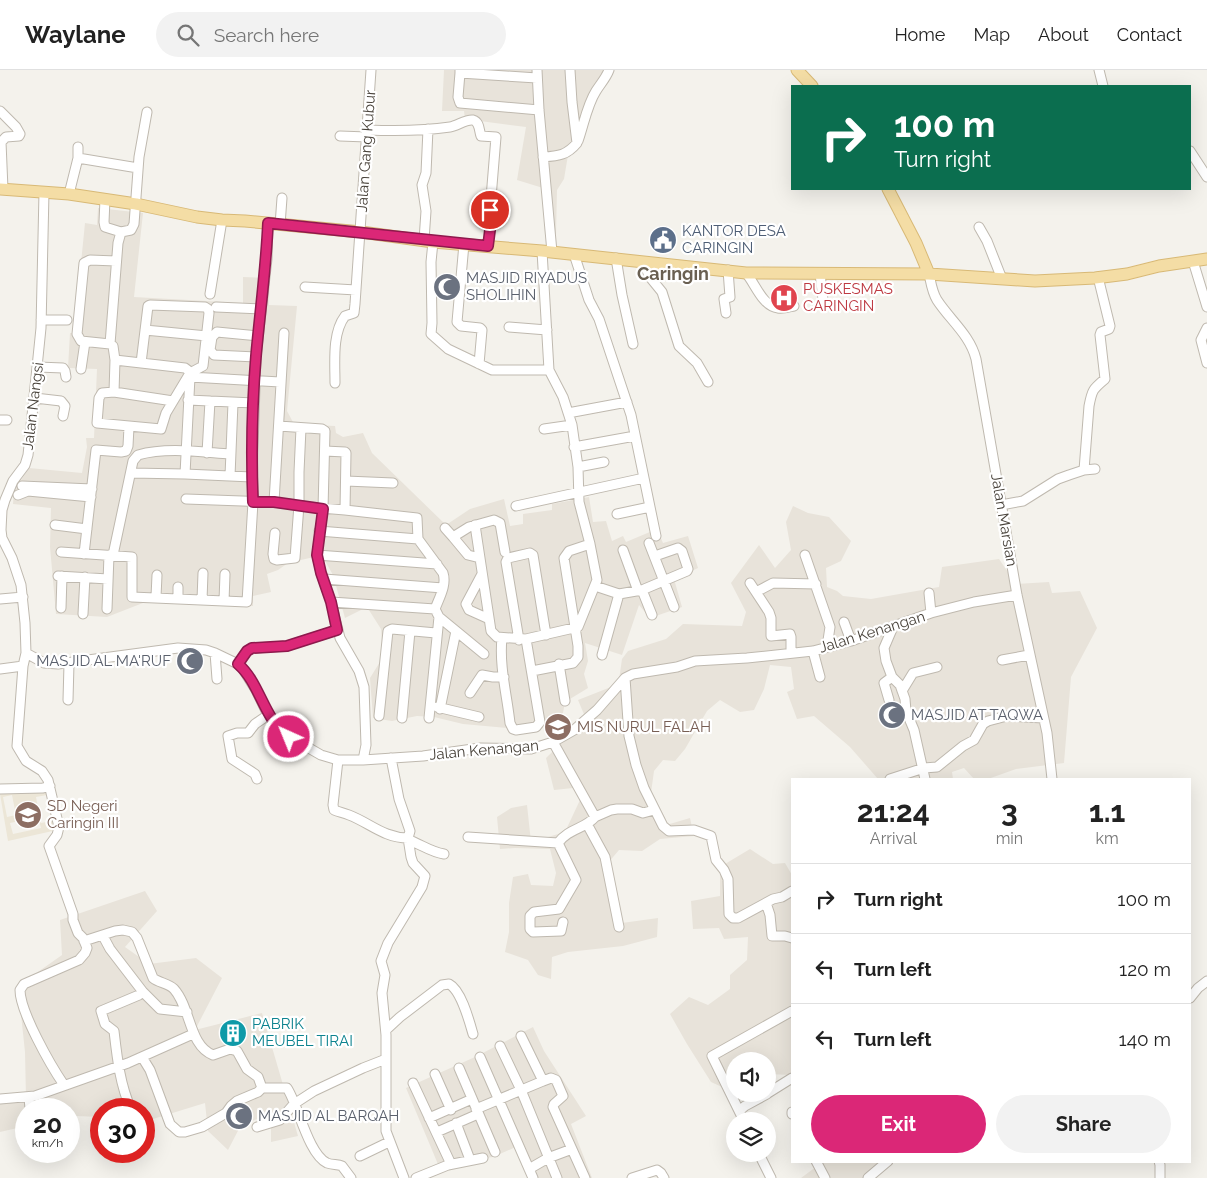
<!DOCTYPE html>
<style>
:root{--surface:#fff;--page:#f2f2f2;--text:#222;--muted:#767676;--line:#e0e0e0;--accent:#db2777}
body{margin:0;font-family:Raleway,sans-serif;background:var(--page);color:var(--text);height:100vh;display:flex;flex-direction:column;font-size:19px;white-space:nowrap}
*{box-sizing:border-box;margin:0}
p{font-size:16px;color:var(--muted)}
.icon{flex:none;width:28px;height:28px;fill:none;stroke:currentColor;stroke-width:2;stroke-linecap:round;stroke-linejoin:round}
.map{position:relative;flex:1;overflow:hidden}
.details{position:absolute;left:791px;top:708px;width:400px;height:385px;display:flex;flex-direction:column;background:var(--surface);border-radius:0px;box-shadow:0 5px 20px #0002}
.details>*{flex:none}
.banner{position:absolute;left:791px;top:15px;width:400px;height:105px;border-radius:0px;box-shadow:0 5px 20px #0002;background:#0b6e4f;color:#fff;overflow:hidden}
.buttons{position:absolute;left:726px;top:982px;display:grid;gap:10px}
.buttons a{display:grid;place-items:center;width:50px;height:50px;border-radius:50%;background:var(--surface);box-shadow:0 5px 20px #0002;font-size:25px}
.speed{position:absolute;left:15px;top:1028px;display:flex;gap:10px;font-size:25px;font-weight:700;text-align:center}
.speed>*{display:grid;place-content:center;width:65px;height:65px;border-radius:50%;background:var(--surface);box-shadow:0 5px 20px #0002;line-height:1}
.speed small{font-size:12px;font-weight:400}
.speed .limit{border:8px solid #d22;background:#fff;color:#111}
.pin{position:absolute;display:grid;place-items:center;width:42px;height:42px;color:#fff;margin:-21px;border:2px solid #fff;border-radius:50%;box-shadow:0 1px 5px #0007}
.me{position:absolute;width:55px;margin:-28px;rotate:316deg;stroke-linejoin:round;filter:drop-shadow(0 0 4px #0008)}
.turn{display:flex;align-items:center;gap:18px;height:105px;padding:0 20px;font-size:22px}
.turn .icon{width:65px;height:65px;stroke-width:2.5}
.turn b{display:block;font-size:35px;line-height:42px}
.eta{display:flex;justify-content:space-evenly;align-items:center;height:85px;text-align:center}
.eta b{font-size:30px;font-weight:700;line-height:35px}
.cta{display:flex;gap:10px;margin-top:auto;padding:10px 20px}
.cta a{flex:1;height:58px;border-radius:30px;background:var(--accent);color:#fff;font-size:20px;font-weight:700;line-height:58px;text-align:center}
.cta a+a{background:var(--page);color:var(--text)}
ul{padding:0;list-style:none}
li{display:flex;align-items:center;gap:15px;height:70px;padding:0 20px;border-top:1px solid var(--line)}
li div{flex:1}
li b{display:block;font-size:19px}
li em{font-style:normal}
header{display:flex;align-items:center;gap:30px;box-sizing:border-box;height:70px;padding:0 25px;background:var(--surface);border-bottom:1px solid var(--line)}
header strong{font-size:24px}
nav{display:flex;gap:28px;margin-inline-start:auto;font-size:18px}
.search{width:350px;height:45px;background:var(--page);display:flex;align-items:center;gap:12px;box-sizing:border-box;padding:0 18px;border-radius:28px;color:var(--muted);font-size:19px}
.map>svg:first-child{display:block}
</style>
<header>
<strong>Waylane</strong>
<div class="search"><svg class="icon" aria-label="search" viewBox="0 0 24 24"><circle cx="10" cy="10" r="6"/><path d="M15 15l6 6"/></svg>Search here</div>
<nav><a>Home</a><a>Map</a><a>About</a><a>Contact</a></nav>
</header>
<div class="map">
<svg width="1207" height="1108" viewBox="0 0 1207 1108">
<rect width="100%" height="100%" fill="#f4f2ec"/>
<path fill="#e8e3da" d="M444,0H614L605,17L599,22L593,35L594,38L581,73L568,85L564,109L557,120L556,164L545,165L543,118L517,110L526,57L465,49L464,41H442Z
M98,138L143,143L134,227L243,233V207L270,208L269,235L297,236L287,341L294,354L335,356L336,363L343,367L363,363L372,383L446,455L470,439L504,429L510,456L523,454V444L552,440V434L589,427L593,452L606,451L612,471L623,466L626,472L657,459L663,473L688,466L698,498L674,509L682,537L650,548L639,535L622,585L585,573L588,591L584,604L588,618L565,632L563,643L549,655L517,659L463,654L434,647L417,646L392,651L373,648L370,608L383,587L381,559L367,537L345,548L333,505L324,489L314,487L288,493L278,500L267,504L271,522L253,526V536L148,531L107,547L56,544L50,477L51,438L13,434L14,421L29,398L82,403L87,377L86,368H94L97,299L68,298L70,263H74L85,153L97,155Z
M793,436L808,443L829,447L851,471L841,491L826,498L827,517L837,521L843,526L871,529L939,517L942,497L999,489L1016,514L1049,512L1052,523L1080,521L1097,558L1071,607L1064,693L1016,699L988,709H974L964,698L952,702L953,709H878L850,677L814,646L797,649L787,622L794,619L791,597L770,595L764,619L754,640L740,642L720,630L707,641L685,679L675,691L663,690L654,701L651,723L663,756L690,748L694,766L660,769L642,781L619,780L608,793L622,853L658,848L657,867L623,876L568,882L552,887L551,909L538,905L528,890L505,882L509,862V833L513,807L528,804L531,815L553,816L556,803L550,779L515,778L500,779L497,747L511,738L527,735L531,772L565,762L580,730L573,718L554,720L546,688L586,649L578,630L616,615L619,610L622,589L628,581L666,569L683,554L742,556L746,542L731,513L759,475L775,498L791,480L786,452Z
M750,779L773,794L785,793L792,805V1005L768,1004V991H735V1013L722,1017L711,1012L687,974L670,944L689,927L708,935L730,919V905L747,890L748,867L724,869L719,858L693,859L691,831L720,826V797Z
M145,821L157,841L125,877L149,894L196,888L222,908L195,960L262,943L298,1066L271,1072V1044L241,1055L228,1080L208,1061L205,1033L153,1049L145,1085L117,1086V1081H144V1039H101V1047L76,1046L69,1047V1039H26V1056L0,1062V1031L26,1028L25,982L18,916L62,885L60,850Z
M533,957L544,981L586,1046L571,1054L592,1108H530L518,1076L493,1087L462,1091L440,1099L406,1018L475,987Z
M824,1091H883L864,1108H801Z"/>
<path fill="#ece6d7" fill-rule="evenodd" d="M14,720L48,722L57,760L8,771L0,724ZM12,725L16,745L7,747L3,727ZM47,725L52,751L41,753L36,727ZM38,747L41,758L13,764L10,753Z"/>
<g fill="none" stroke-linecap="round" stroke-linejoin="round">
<g stroke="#bfb9af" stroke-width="11">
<path id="minor" d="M460,0V3L537,8
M537,0L539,40L552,182
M1099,0L1103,16
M460,3L458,27L460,33L539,40
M0,41L16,57L20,64L19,66L6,67L1,72L3,119
M368,60C395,61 423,61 450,57C457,56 466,49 473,50C480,52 479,61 481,66L496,67L490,140L492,144L488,176
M340,66L367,67
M578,71C584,54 587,35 596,21C601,13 606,8 609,0
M1190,81L1207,107
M543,87C559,86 567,85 577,73L572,32L570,0
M78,88V77
M44,122L41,258L28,385L25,395L13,411L5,430L2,440L1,460L2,468L12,488L21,515L25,553L26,583L23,596L17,676L26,691L42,701L48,710L59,757L57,765L49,776L73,844V850L78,863L83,868L87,878L85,883L79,890L24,914L20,920C20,942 51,996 64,1015
M69,124L78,88L138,98
M105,129L104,152L105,157L121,162L131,160L134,154L139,87L147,42
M280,155L282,128
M979,157L987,171L1002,209
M424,170L426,141L422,115L426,103L428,59
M433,172L431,192L432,253L431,264L448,279L492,300H549
M464,174L457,252L461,256L480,258L482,260L479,294
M574,184L589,230L599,249L631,345L656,466
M616,188L622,225L633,274
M1193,191L1207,237
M644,192L649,206L662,222L679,276L697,293L708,312
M746,203C755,213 762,236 778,238C783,239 789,237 794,236
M820,203L823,230
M929,204C931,213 932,222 937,230C950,250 970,265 976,289L1017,525L1047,663L1052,709
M305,217L356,220
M210,224L222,150
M216,237L261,239
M726,243L724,229L730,227L728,200
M41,250H67
M509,257L547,260
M1207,258L1201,270L1207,293
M145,260L207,266
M110,274L118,173L121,162
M256,287L214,285L210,280L212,267L217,262L258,266
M115,290L185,298L189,301L190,307L185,404
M141,293L148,236L150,235L205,237L208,239L209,243L203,296L190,303L166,343L161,359L97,353L99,328L102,323L114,322L173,331
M38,297L63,298L65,301L66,307
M81,299L85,272
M190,307L280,312
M335,313C335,292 332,263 345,246L354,243L355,234L371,0
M114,322L115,290L113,276L110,274L81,271L77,264L84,193L90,190L116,191
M35,328L61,331L65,336L63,346
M188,330L254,333
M568,343L627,332
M0,350H7
M279,356L322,359L325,361L323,439L317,485L437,494
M544,359L572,355
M574,377L635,366
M325,381L345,382L346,383L345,440
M207,383L210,331
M578,397L604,392
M1084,400L1089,336C1092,320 1093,319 1105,309L1100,265L1101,262L1109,259L1110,256L1098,207
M131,403L185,404L252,407
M230,406L233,333
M346,411L393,413
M22,416L92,419
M18,425L28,421L91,427
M186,429L274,432L309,437L345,440L417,448L418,469L443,503C447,515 439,528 435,539L439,547L429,648
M274,432L284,263
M1001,435L1023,431L1058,409L1069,405L1084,400L1095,399
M516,436L644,408
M617,444L650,437
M55,455L87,459
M475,455L491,561L497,567L526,569L578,557L597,510L590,474
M445,458L453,467
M319,461L418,469
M275,463L273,484L274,489L277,490L295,488L299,435V402L301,358
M649,473L674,537
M623,480L638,521
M61,482L132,487V527L247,532L253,432L252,407L256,287L267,189L268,153
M84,484L96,380L121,382L126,381L128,376L129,357
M113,485L133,391L138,385C167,377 200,382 230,384
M317,485L321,503L331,532L340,568L359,601L364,617L366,675L363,690
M805,485L830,557L827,577
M480,488L468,485L453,467L469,457L494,450L500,453L505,482
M482,504L466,534L469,540L489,549
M58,506L108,509
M324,509L443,518
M750,513L769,542L771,548V566L790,564L791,567V583
M595,516L619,524
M642,520L652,545
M756,522L773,513L816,514
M929,523L931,543
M156,527L157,505
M178,528V517
M0,529L23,527
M202,530L203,503
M224,531L225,504
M331,532L435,539
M61,538L62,506
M107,539L109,485
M83,544L85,507
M439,547L484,584
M844,552L851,571
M893,557L884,578L886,591L892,607L900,615L905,629L906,641L914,660L925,709
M502,568C499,596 507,625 510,653L513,659L516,660L536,657L540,652L526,569
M519,570L506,492L508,488L530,483L533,485L546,565
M813,581L820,607
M26,583L44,593L58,594L178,578L206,580L215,583L238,594L243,599L256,620L268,645L281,662L321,685L338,690H363L423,686L480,678L531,679L553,672L574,660L597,640L625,608L633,604L677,597L695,591L747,588L813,581L851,571L931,543L974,532L1017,525
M215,583L217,609
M602,585L619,524L642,520L687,501L688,499L682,481L678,478L655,486
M1002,590L1029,585
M238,594L247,581L252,578L287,576L337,560
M559,594L565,631
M0,599L23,596
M532,601L573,593L578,587V576L564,488L569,481L590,474L579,432L578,397L572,355L563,327L549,300L542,181
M625,608L629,666L636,695L644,718L663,756L669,761L694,760L711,766L716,790L724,800L728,809L729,844L733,848H738L773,829L782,827L792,821
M902,621L913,603L937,597
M470,623L482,605L493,607H504
M68,630L69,594
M889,630L884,613L892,607
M437,637L479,647
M440,639L456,561
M379,646L388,561L392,559L436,563
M402,648L410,561
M553,672L595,747C585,759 569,758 558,773L576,810L559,839L534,842L530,846V859L533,862L561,861L563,852
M391,688L399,729L410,761L408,768L411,787L413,793L425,806L422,817L388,873L381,891L385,905L382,923L386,965V1061L404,1108
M338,690L333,735L334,740C339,742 344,743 349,745C370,753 384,768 408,768
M257,709L255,704L232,689L228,666L237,663H248L255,654L268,645
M890,709L924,698L937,697L963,676L974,670L983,654L988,651L1007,646L1043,648
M0,719L43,718L50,716
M595,747L611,740L617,739H632L643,743L654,740
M587,754L605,787L619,857
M468,767L558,773
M409,770C422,775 431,782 444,784
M766,833L770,845L772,866H785L792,868
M103,866L110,879L143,922L139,925L101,941L105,954L114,961C117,987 120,1015 131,1039
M84,871L115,861L123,860L132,862L137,868L153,908C159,913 168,913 174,919C191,938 189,976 213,985L230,979L237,981L247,999L258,1007L262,1018H287C298,1034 308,1084 327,1093C332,1095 338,1094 342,1096L351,1108
M143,922L160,939L187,942
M1190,928L1198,918L1207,911
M386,960L400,947L442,915L449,914C461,920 469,950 473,964
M521,966L543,1011
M500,976L521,1020L557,1108
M142,987L150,1000L170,1054L179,1062H185L202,1057L226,1043L231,1036L237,1031L258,1022L262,1018
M480,987L533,1108
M459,998L495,1082
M435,1004L451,1040
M413,1013L450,1092
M768,1023L792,1008
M29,1027L30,1039
M0,1029L35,1026L128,993L193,964
M476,1039L543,1011L551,1008L556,1010L563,1026L554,1034L553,1037L585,1108
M739,1041L745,1036L767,1024
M792,1042V1044
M429,1048L472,1029
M744,1051L712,986L792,941
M456,1053L469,1087
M257,1057L280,1050L294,1034L314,1021L363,998L386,989
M437,1062L478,1044
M759,1084L771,1108
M360,1086L389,1072
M816,1091L825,1108
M1159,1091L1160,1095V1108
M529,1099L548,1088L572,1079
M416,1108L448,1095L483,1088
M632,1108L657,1100L661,1103L664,1108
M868,1108L888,1091"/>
</g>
<g stroke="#d8b976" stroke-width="13">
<path id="major" d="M797,0L812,16
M0,119L69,124L136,134L197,147L222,150L245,151L361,162L433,172L542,181L746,203L929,204L1035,211L1095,208L1127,204L1159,196L1207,189
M888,119L916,173L929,204"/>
</g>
<use href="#minor" stroke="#fff" stroke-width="9"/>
<use href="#major" stroke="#f4dda5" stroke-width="11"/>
</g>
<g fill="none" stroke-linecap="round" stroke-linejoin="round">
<g stroke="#8e194d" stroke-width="12">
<path id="route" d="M289,667C263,649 261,614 238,594L247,581L252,578L287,576L337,560L331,532L321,503L317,485L323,439L274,432H253C251,384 252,334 256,286C260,242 266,198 268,153L488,176L492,144L490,140"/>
</g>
<use href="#route" stroke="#db2777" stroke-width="9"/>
</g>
<defs>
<g id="civic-disc" transform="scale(1.4375)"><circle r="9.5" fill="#5c6f8a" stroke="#fff"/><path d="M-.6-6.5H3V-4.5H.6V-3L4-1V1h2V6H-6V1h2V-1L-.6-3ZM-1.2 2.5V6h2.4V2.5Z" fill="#fff"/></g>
<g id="mosque-disc" transform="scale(1.4375)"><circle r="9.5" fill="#6b7280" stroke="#fff"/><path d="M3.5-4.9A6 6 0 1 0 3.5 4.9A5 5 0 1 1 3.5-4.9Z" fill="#fff"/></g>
<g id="hospital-disc" transform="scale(1.4375)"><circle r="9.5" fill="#e0444e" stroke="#fff"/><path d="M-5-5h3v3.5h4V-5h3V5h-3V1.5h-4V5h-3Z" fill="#fff"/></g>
<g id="school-disc" transform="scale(1.4375)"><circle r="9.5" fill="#8d6e63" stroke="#fff"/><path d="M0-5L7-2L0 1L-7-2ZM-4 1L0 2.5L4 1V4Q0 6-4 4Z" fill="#fff"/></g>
<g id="building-disc" transform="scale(1.4375)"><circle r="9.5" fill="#0f9aa8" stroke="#fff"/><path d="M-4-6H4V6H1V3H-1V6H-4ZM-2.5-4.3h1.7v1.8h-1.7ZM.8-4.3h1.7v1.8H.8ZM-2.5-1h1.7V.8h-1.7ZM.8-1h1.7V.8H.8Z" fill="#fff"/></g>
</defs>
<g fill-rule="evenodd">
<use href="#civic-disc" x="663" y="170"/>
<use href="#mosque-disc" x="447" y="217"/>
<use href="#hospital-disc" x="784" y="228"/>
<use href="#mosque-disc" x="190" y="591"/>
<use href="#mosque-disc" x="892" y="645"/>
<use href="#school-disc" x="558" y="657"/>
<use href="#school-disc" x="28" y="745"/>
<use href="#building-disc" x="233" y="963"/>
<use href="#mosque-disc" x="239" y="1046"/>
</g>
<g text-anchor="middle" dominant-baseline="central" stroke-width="4.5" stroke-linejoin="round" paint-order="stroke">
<g font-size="15" fill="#48423a" stroke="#fff">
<text transform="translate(366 81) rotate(-86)">Jalan Gang Kubur</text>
<text transform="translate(33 336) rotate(-83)">Jalan Nangsi</text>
<text transform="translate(1004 450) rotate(80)">Jalan Marsian</text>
<text transform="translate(872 562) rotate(-17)">Jalan Kenangan</text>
<text transform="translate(484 680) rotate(-5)">Jalan Kenangan</text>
</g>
<g font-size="15" fill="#4e5e75" stroke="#fff" text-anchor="start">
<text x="682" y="161">KANTOR DESA<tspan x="682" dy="17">CARINGIN</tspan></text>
</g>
<g font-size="15" fill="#5b616d" stroke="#fff" text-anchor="start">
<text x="466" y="208">MASJID RIYADUS<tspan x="466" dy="17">SHOLIHIN</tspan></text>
<text x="171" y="591" text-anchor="end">MASJID AL MA'RUF</text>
<text x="911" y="645">MASJID AT TAQWA</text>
<text x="258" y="1046">MASJID AL BARQAH</text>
</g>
<g font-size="15" fill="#be3a42" stroke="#fff" text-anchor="start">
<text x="803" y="219">PUSKESMAS<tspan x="803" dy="17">CARINGIN</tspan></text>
</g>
<g font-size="15" fill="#785e54" stroke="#fff" text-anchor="start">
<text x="577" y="657">MIS NURUL FALAH</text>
<text x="47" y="736">SD Negeri<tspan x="47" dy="17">Caringin III</tspan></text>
</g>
<g font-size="15" fill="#0d838f" stroke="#fff" text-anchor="start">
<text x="252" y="954">PABRIK<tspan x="252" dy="17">MEUBEL TIRAI</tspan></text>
</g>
<g font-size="18" font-weight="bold" fill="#6a6052" stroke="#fff">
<text x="673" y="203">Caringin</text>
</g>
</g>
</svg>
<div class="buttons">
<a><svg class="icon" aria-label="sound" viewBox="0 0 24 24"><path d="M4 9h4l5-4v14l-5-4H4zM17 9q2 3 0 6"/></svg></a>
<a><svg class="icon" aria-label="layers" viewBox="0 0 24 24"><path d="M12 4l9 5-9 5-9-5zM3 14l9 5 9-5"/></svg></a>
</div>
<div class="speed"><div>20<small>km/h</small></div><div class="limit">30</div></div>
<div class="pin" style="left:490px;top:140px;background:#d93025"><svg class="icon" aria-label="arrive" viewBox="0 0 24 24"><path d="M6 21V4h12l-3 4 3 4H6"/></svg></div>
<svg class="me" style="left:289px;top:667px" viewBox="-20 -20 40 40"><circle r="17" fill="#db2777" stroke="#fff" stroke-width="3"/><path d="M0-11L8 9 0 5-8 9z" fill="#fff"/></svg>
<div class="banner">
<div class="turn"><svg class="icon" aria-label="right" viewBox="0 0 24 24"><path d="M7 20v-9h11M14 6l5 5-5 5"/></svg><div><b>100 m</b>Turn right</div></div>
</div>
<section class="details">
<div class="eta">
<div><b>21:24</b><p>Arrival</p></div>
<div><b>3</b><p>min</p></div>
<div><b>1.1</b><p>km</p></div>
</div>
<ul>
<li><svg class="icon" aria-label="right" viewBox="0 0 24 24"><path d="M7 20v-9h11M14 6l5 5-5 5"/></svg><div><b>Turn right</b></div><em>100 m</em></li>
<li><svg class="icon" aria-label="left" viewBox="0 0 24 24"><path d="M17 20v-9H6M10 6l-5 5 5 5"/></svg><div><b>Turn left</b></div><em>120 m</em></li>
<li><svg class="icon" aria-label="left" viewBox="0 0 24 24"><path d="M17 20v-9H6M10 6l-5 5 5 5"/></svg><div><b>Turn left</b></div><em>140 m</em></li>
</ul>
<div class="cta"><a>Exit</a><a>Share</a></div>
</section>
</div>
